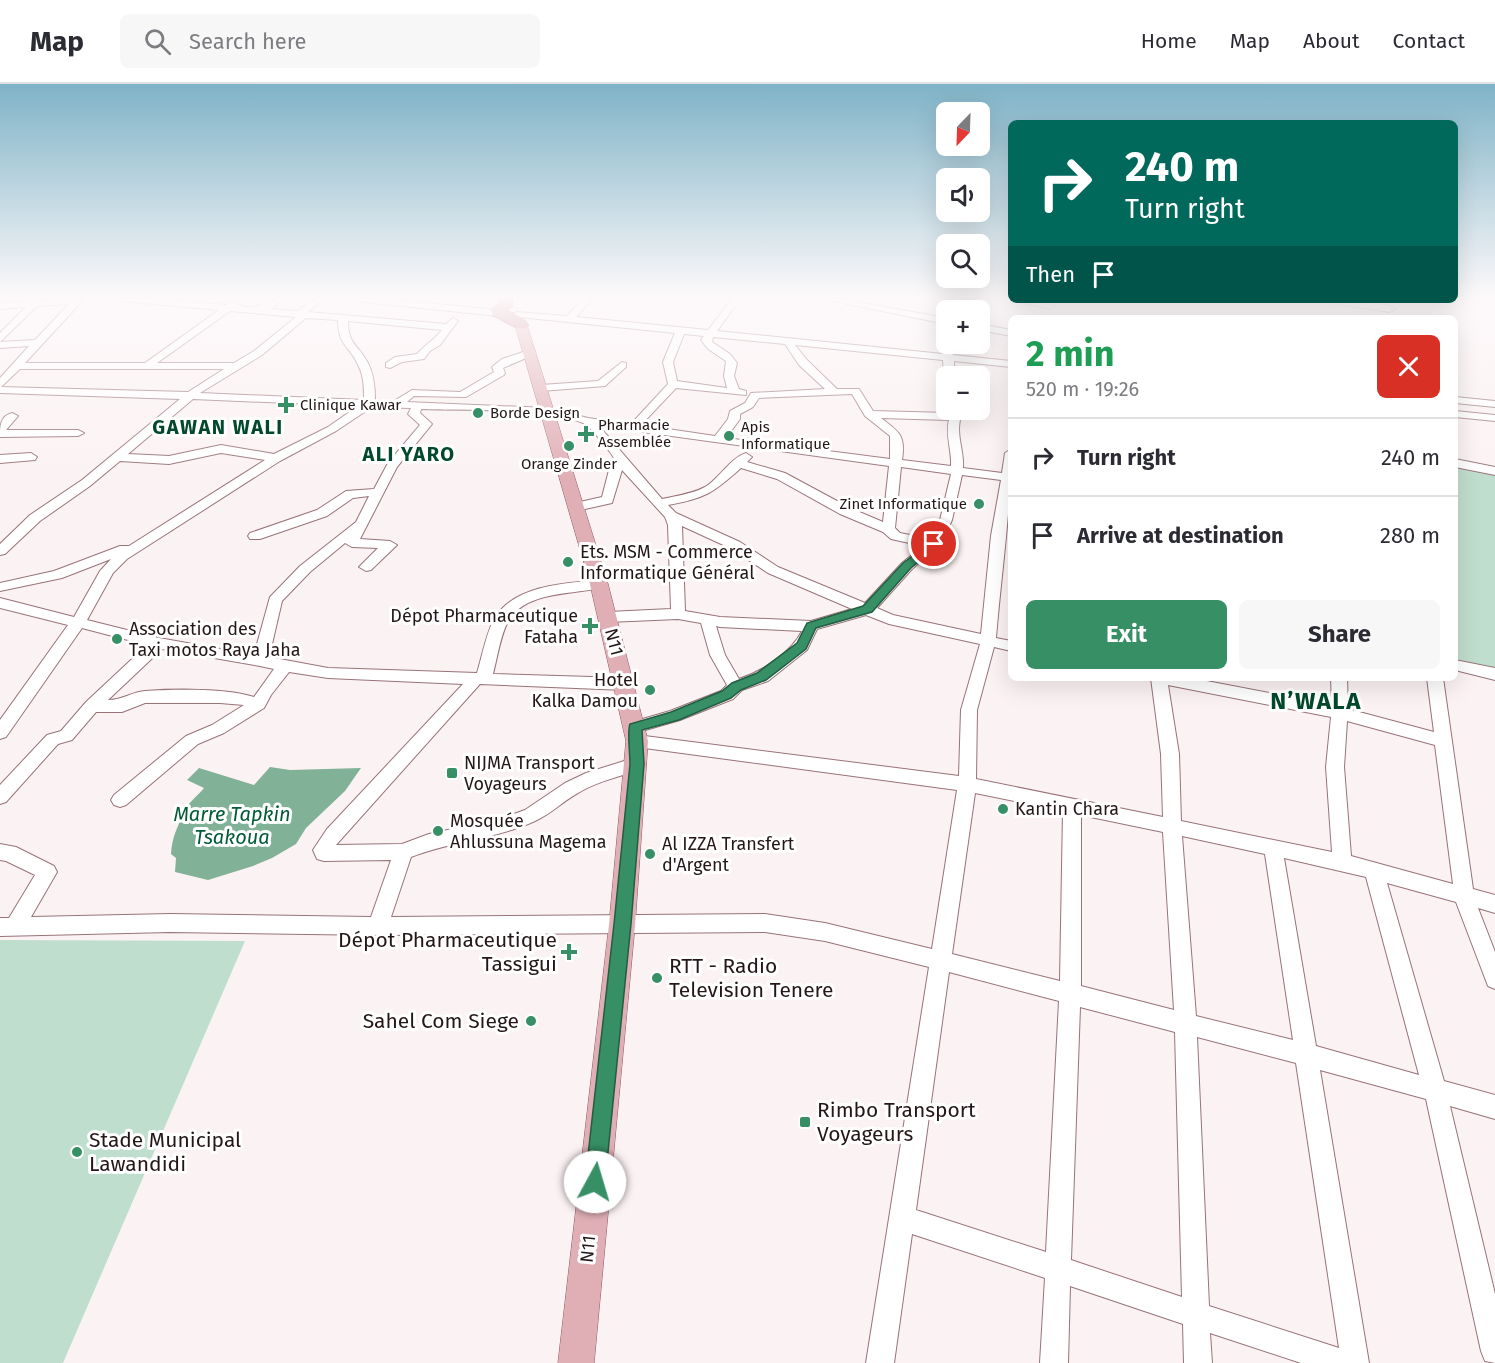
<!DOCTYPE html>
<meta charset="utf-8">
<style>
:root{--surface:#fff;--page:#f7f7f7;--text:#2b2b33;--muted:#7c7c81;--line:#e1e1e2;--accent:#368f65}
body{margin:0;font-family:"Fira Sans",sans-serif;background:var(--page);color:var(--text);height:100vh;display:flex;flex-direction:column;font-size:22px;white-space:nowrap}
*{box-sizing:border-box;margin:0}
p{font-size:20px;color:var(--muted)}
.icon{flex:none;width:33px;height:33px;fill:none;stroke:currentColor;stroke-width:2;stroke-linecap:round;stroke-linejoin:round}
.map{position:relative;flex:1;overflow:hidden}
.side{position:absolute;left:1008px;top:231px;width:450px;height:366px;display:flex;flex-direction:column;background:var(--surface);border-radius:9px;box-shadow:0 6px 24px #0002}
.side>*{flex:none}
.hud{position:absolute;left:1008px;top:36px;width:450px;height:183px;border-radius:9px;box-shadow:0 6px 24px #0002;background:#00695c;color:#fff;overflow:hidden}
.needle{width:39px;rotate:203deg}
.fabs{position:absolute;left:936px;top:18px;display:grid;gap:12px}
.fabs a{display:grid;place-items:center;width:54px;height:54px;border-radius:9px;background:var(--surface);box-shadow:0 6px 24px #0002;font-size:30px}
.pin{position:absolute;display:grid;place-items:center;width:51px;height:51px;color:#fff;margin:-26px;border:3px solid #fff;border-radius:50%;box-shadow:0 2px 6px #0007}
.me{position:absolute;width:66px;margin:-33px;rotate:6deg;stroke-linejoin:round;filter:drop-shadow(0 0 4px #0008)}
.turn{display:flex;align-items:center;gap:21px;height:126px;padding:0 18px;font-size:27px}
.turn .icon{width:78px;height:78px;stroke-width:2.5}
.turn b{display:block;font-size:42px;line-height:51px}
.then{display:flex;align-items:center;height:57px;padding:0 18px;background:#0003;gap:12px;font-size:22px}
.round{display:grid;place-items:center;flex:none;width:63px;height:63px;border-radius:9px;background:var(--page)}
.overview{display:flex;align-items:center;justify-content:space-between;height:102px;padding:0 18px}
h1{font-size:36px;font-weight:700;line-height:45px;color:#1e9e55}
.primary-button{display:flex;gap:12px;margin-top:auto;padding:12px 18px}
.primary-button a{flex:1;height:69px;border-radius:9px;background:var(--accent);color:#fff;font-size:24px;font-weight:700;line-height:69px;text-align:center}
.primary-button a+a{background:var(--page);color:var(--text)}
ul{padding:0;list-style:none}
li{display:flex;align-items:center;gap:18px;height:78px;padding:0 18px;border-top:2px solid var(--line)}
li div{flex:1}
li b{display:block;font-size:22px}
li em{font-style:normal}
header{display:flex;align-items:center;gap:36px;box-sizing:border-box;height:84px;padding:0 30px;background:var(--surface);border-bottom:2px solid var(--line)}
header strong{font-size:28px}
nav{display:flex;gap:33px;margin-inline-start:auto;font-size:21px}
.search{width:420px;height:54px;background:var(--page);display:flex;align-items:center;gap:15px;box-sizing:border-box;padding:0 21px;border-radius:9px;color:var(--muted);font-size:22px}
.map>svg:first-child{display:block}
</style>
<header>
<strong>Map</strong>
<div class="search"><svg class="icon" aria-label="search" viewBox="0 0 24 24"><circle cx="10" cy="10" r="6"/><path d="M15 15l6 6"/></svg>Search here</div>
<nav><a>Home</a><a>Map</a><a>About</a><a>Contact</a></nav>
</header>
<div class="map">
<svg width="1495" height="1279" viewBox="0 0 1495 1279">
<rect width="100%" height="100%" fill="#fbf2f3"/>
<path fill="#c0decd" d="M1455,382L1495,390V584L1455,575Z
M0,856L245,857L63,1279H0Z"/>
<path fill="#81b196" d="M270,683L290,686L361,684L345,707L306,744L296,760L272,774L253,782L208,796L175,788L176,774L171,770C172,753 177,745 183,730C186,720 198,712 204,704L187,696L199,684L254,701Z"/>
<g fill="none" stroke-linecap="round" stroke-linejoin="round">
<g stroke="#987378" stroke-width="2">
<path id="minor" d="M37,214L41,217L85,214L25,279H145L219,226L121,217L117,214H147L226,221L232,218C260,232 262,214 285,214L271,225L298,227L315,214H324L308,228L446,240L453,234L458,237L440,261L430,267L424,275L402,278L390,284L386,283V279L395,273L417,270C425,261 435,255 442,246L348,237C348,261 358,260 368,279C374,291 375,303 375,316L394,317L412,306L460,308L494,288L492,283L502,275L529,266L534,269L533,271L503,284L505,289L504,291L466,313L414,312L407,318L548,324L588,334L631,340L668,300L663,278L675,249L519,233L514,230L516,228L567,232L584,214H593L576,233L708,246L733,214H741L717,247L943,270L944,265H952L953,271L1011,277V283L954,277V292H946V295L944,292L943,276L795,261L807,276L837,305H859L873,327L949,329V326H959C962,333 959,337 959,345C959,358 964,370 963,384L1002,389L1005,369L1011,365C1011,428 1001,491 996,554L1011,557V567L994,563L977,626L976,695L1163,733L1161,670L1151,594H1191L1332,621L1331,594H1347L1348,625L1434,648L1427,594H1443L1473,805L1495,811V829L1478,824L1495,868V905L1488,902L1456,818L1387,799L1444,997L1495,1011V1035L1450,1022L1495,1210V1279L1485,1277L1481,1267L1426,1015L1320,986L1369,1279H1301L1210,1249L1212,1279H1184L1183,1240L1070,1202L1068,1279H1040L1045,1194L912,1150L894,1279H866L929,883L825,857L765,848L378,851L170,848L0,852V834H9L35,791L6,777L0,776V760L16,763L54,782L57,788L31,833L170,830L371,833L391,776L324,777L317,775L313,766L327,745L463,600L328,594L289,588L271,611L264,624L224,649L198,660L126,721L120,723L114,721L111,716L114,711L186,652L212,641L244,621L220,619H145L122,628H96L72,656L58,660L6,718L0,720V701L47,651L61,647L86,618L147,561L82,544L6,653L0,655V636L68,541L0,524V514L74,533L100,487L111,475L62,494L0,507V499L54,487L120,462H129L265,376L221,369L169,380L120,377L90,402L40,437L5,470L0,471V460L30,431L82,396L180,315L0,309V294L29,262L0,264V258L35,256L69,220L37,222L0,258V249L26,223L0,225V219L32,217ZM230,227L296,233L254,267L234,279H157ZM306,234L338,236C338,263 350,261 359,283C364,293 364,305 364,316L200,309L262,271ZM684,250L704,252L701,256L708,265L726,277L724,292L727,304L677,297L673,278ZM713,253L785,260L799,281L825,305L751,309L745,319L730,327L728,335L715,352L641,341L676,304L746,311V307L739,305L734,292L737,279L730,270L712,258ZM20,285H224L188,308L1,303ZM852,310L865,332L890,352V375L726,354L740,335V330L753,323L759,314ZM193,315L358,322L328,343L274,370L221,361L169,372L128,370ZM372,323L411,324L408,330L420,341L388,379L374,405L346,407L317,426L250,449L248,452L250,455H260L327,432L353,414L369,412L356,438L300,482L270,513L254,571L159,554L87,536L113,489L127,475L280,377L336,347ZM421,325C462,327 549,323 583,339C592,344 610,367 616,377L609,386L602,413L571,420L570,423L571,426L576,427L612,419L622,386L665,433L668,441L671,525L608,528L601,533L608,538L678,535L701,539L710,571L727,601L721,607L670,627L629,639L627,643L629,647L635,649L680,636L733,615L742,606L768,597L807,566L817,545L866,531L889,540L980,560L961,626L959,692L637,651L631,653L629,657L631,661L637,663L957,706L932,865L825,839L765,830L391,833L411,773C451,757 496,755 535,737C551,730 563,717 578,709C598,697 621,692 643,685L646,680L643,675L637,673L586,689L565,699L525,726L503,734L429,750L402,760L336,761L480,600L625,606L631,604L633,600L631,596L625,594L493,590C497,575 501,548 509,536C527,506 576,511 604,503L606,500L604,497L599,496C566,499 517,501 496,532C487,545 482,573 477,589L328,584L269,573L282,517L310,488L345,459L352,463L378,464L359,483L366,487L371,486L397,461L390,457L360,455L397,383L432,340L420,329ZM881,334L949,336C945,350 952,367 951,382L902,376C906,351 899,348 881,334ZM599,342L889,382L883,438L850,424L785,389L747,378L752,373L746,369C729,375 720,394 705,403C692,410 676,412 662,415ZM901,383L951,390L940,436L930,455L900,449L895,444ZM741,384L777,395L840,430L883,448L891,455L923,462L902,479L865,519L778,483L740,458L676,429L668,421C706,414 713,409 741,384ZM962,391L1001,396L991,452L981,550L893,531L877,524L912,485L941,460L952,436ZM682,442L730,464L768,489L852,525L811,537L720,533L685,527ZM716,542L720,543L802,547C791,569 763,587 739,595L725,571ZM162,565L260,582L274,585L254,613C228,604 173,605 145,607C132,608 122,616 108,616ZM1168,601L1331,633L1326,683L1332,768L1181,737L1179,670ZM1347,637L1435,661L1453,800L1351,772L1344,683ZM975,709L1063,727L1060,897L952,870ZM1081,731L1163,748L1174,926L1081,902ZM1182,752L1265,770L1293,956L1196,932ZM1284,774L1366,793L1419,991L1316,962ZM949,888L1059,917L1046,1168L916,1126ZM1080,923L1175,948L1182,1213L1071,1176ZM1197,953L1296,979L1339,1264L1209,1222Z
M349,214H376L498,226L503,229L498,232L354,217Z
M818,214H835L946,234V240Z
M1011,216H1032L1055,222L1050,225Z
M1325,216H1348L1390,222L1395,225L1390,228L1330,219Z
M980,240L1011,246V252L980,246Z
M622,278L626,279V283L605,302L541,307L536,304L541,301L598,297Z
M1455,313L1495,317V323L1455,319Z
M1455,327L1495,331V337L1455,333Z
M12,329L18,332L6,346H78L84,349L78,352L0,353C0,343 0,332 12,329Z
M31,369L37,373L35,376L0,379V371Z
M1455,375L1495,383V391L1455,383Z
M1455,576L1495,584V596L1455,586Z"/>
</g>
<g stroke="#925760" stroke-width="1">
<path id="major" d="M521,237L527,241L608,500L648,657L635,841L594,1279H558L609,841L626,657L590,500L515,241Z"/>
</g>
<g stroke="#925760" stroke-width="2">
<path id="highway" d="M500,214H512V222L506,227C515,229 522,233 528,241L526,244C515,247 505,235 493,232L491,226L499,220Z"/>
</g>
<use href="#minor" fill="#fff" fill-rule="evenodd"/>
<use href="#major" fill="#e0afb6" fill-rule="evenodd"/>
<use href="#highway" fill="#cc7a86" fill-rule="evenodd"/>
</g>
<linearGradient id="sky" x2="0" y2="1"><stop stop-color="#7fb3c7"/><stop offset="0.54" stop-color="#fdf9fa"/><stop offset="1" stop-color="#fdf9fa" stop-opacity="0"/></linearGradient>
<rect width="1495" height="393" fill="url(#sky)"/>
<path fill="#368f65" stroke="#235d42" stroke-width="1.5" d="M934,456L939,460L938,462L911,484L872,528L816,544L806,565L766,596L741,606L731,614L679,636L642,646L644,680L631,840L605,1098L602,1105L595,1108L588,1105L585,1098L614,840L630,680C630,669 627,647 630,640L671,628L722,607L732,599L757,589L797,559L807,539L863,522L903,479Z"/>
<g fill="#368f65" stroke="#fff" stroke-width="2">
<path d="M283 312h6v6h6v6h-6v6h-6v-6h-6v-6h6z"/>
<circle cx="478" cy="329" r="6"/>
<path d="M583 341h6v6h6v6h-6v6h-6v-6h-6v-6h6z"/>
<circle cx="729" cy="352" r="6"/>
<circle cx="569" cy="362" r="6"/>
<circle cx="979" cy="420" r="6"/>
<circle cx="568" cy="478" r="6"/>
<path d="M587 533h6v6h6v6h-6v6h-6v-6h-6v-6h6z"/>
<circle cx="117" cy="555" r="6"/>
<circle cx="650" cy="606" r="6"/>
<rect x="446" y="683" width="12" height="12" rx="3"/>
<circle cx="1003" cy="725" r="6"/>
<circle cx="438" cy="747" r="6"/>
<circle cx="650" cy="770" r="6"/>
<path d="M566 859h6v6h6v6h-6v6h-6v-6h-6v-6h6z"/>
<circle cx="657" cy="894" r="6"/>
<circle cx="531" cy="937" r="6"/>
<rect x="799" y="1032" width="12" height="12" rx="3"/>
<circle cx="77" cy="1068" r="6"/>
</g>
<g text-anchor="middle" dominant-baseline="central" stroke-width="6" stroke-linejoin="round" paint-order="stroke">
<g font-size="15" fill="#251618" stroke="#fff" text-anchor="start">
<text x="300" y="321">Clinique Kawar</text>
<text x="490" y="329">Borde Design</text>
<text x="598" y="341">Pharmacie<tspan x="598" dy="17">Assemblée</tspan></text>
<text x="741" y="343">Apis<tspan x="741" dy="17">Informatique</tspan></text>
<text x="569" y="380" text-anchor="middle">Orange Zinder</text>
<text x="967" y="420" text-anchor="end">Zinet Informatique</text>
</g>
<g font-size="18" fill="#251618" stroke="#fff" text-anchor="start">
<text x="580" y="468">Ets. MSM - Commerce<tspan x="580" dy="21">Informatique Général</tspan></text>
<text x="578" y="532" text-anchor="end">Dépot Pharmaceutique<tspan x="578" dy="21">Fataha</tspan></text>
<text x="129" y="545">Association des<tspan x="129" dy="21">Taxi motos Raya Jaha</tspan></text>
<text x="638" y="596" text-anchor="end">Hotel<tspan x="638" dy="21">Kalka Damou</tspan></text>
<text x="464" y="679">NIJMA Transport<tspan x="464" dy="21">Voyageurs</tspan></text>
<text x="1015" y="725">Kantin Chara</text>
<text x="450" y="737">Mosquée<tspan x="450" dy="21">Ahlussuna Magema</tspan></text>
<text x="662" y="760">Al IZZA Transfert<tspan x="662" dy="21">d'Argent</tspan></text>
</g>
<g font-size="18" fill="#251618" stroke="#fff">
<text transform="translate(614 558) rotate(75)">N11</text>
<text transform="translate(588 1165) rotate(-84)">N11</text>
</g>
<g font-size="20" font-weight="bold" letter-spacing="1.5" fill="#01482c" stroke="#fff">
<text x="218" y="343">GAWAN WALI</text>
<text x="409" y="370">ALI YARO</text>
</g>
<g font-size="20" font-style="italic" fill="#015b39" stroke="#fff">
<text x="232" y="730">Marre Tapkin<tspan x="232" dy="23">Tsakoua</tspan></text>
</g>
<g font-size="21" fill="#251618" stroke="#fff" text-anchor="start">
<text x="557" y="856" text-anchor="end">Dépot Pharmaceutique<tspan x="557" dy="24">Tassigui</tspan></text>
<text x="669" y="882">RTT - Radio<tspan x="669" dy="24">Television Tenere</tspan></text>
<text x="519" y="937" text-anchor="end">Sahel Com Siege</text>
<text x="817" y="1026">Rimbo Transport<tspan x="817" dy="24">Voyageurs</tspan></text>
<text x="89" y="1056">Stade Municipal<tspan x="89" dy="24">Lawandidi</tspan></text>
</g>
<g font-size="24" font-weight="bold" letter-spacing="1.5" fill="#01482c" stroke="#fff">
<text x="1316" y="617">N’WALA</text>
</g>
</g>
</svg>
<div class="fabs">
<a><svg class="needle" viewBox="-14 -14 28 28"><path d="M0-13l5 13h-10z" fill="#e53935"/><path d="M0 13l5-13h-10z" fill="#7c7c81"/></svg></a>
<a><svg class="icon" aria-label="sound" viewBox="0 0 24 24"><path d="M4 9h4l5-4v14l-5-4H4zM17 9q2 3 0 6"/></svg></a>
<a><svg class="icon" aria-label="search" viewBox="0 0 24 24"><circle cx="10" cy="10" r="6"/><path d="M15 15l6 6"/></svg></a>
<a>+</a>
<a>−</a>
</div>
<div class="pin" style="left:934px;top:460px;background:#d93025"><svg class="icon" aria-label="arrive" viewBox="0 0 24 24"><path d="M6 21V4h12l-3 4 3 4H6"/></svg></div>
<svg class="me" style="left:595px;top:1098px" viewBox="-20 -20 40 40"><circle r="19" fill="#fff"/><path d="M0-13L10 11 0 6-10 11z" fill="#368f65"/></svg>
<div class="hud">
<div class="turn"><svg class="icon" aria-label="right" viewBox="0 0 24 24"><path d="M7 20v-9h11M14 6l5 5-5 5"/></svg><div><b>240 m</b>Turn right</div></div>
<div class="then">Then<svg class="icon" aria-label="arrive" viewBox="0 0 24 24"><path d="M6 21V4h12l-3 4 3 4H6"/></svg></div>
</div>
<section class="side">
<div class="overview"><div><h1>2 min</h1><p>520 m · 19:26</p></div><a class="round" style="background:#d93025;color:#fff"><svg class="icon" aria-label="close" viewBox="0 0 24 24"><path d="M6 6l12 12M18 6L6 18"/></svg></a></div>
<ul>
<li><svg class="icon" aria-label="right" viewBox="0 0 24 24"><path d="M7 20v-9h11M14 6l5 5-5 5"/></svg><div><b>Turn right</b></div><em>240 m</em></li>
<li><svg class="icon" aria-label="arrive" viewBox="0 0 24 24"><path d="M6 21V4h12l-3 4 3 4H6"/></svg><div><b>Arrive at destination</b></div><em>280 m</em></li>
</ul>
<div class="primary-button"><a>Exit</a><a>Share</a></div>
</section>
</div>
